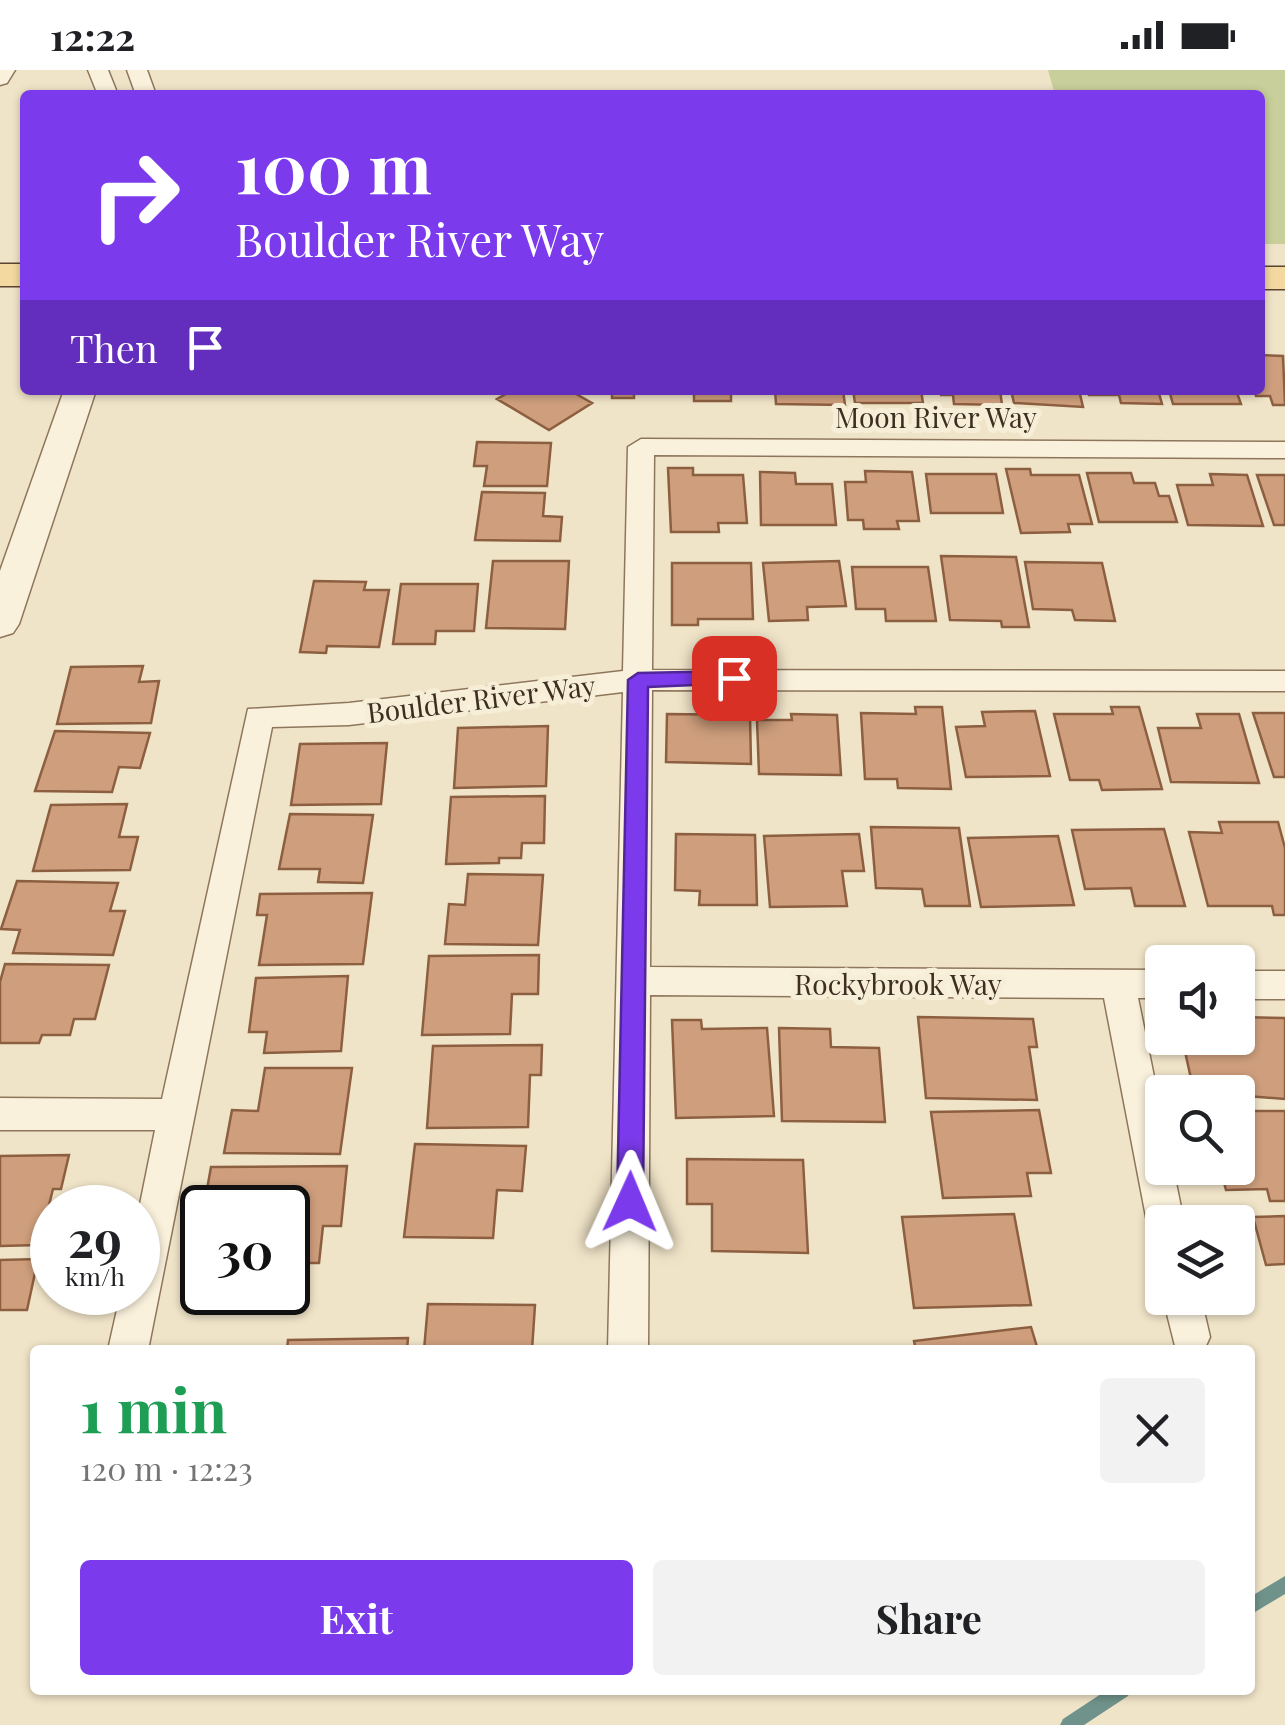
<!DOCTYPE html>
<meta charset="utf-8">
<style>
:root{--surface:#fff;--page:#f2f2f2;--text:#202124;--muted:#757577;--accent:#7c3aed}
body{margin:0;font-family:"Playfair Display",serif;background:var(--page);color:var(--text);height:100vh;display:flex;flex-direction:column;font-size:38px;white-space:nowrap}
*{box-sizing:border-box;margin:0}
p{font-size:32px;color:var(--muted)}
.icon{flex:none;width:55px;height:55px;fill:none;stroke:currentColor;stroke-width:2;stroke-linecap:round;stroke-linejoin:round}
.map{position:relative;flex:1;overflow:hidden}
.details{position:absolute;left:30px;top:1275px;width:1225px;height:350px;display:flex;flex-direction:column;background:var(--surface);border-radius:10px;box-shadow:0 2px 8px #0004}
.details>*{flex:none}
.top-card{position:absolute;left:20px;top:20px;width:1245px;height:305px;border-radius:10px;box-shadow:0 2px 8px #0004;background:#7c3aed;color:#fff;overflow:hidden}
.controls{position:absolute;left:1145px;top:875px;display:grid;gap:20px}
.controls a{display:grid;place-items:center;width:110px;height:110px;border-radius:10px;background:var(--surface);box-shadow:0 2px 8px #0004;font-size:50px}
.speed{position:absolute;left:30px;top:1115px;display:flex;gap:20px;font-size:50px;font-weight:700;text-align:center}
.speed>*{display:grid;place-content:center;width:130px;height:130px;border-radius:50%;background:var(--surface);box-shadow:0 2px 8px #0004;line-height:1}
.speed small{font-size:25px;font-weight:400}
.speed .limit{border:5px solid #111;border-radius:15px;background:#fff;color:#111}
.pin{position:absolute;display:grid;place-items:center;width:85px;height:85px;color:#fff;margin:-42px;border-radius:20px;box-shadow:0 5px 15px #0006}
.me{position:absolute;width:110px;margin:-55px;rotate:1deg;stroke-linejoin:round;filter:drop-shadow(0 0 8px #0008)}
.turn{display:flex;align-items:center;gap:35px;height:210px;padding:0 50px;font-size:45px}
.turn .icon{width:130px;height:130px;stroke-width:2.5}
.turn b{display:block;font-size:70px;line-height:85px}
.then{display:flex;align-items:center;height:95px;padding:0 50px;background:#0003;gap:20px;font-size:38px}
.round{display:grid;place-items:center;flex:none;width:105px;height:105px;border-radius:10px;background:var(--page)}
.head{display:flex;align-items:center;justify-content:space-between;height:170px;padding:0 50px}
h1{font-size:60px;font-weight:700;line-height:75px;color:#1e9e55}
.cta{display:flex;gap:20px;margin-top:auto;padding:20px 50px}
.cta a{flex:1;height:115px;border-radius:10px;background:var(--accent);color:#fff;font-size:40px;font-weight:700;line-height:115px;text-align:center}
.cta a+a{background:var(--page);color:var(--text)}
.status{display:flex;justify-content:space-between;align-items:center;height:70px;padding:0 50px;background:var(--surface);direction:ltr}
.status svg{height:28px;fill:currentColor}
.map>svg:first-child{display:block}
</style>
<div class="status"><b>12:22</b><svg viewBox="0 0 49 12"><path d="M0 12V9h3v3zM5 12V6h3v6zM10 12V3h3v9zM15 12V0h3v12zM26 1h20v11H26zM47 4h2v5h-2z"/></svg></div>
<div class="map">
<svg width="1285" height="1655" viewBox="0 0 1285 1655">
<rect width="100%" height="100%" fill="#f0e4c8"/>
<path fill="#c9cf9b" d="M1048,0H1285V174H1260V25H1055Z"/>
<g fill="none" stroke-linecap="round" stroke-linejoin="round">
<path fill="#6f938a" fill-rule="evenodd" d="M1285,1506V1524L1250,1545V1527Z
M1107,1620H1131L1128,1626L1084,1655H1060L1063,1649Z"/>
</g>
<path fill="#cf9f7d" stroke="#8d5f41" stroke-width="2.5" d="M1260,285L1283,286L1285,335H1273L1270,326H1256L1254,320H1260Z
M513,320H569L592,333L549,360L497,329Z
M612,320H682V322H634V328H612Z
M694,320H763V322L731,321V331H694Z
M775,320H843L845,335L776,334Z
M853,320H921L923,333H855Z
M940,320H1000L1002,335L954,334L953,325H941Z
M1011,320H1079L1083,337L1014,333Z
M1088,320H1158L1162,334L1121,333L1119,325H1089Z
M1169,320H1236L1241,334H1173Z
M477,372L551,373L547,416H484L487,396H474Z
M668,398H693V405H743L747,453H718L719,462H671Z
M1006,399H1030L1031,405H1079L1092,454H1068L1070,462L1021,463Z
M865,401L912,402L919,451H897L899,459H864L863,450H848L845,412H866Z
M760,402L795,403L796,414H832L836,455H761Z
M1087,403H1131L1134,413H1155L1159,426H1169L1177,452H1099Z
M926,404H996L1003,443H931Z
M1210,404L1247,405L1263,456L1188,455L1177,415H1213Z
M1257,405H1285V455H1274Z
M482,422L545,423L543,446L562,447L560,471L475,470Z
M941,486L1016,487L1029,557H1002L1001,551L950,550Z
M493,491H569L565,559L486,558Z
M839,491L846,536L807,537L808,550L769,551L763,493Z
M1025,492L1102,493L1115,551L1075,550L1072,540L1033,539Z
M672,493H751L753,549H698V555H672Z
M852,497H928L936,551H886L885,539H856Z
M314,511L366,512L364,520H389L379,577L327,576L326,583L300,582Z
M401,514H478L474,561H436L435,574H393Z
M143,596L139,612L159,611L151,653L57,654L71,597Z
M915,637H942L951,719L898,718L897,709H865L861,643L916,644Z
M1111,637H1139L1162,719L1102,720L1099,710H1070L1054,644H1113Z
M1035,641L1050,706L966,707L956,657L985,656L982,642Z
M1253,643H1285V707H1274Z
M667,644L750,645L751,694L666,692Z
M791,644L837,645L841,705L759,704L757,650H792Z
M1197,644H1239L1259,713L1171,712L1158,658H1201Z
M548,656L546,716L454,718L458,658Z
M55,661L150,663L140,698L119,697L112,722L35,721Z
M387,673L381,734L291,735L300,674Z
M545,726L544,773H522L521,788H499V793L446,794L451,727Z
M127,734L119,767H138L130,800L33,801L51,735Z
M290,744L373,745L363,813L318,812L320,799H279Z
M1219,752H1278L1285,778V845H1274L1272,836H1208L1189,762L1222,763Z
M871,757L959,758L970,836H925L922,819L876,818Z
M1164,759L1185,836H1135L1131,818L1085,819L1072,760Z
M676,764L755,765L757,835H699L700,821L675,820Z
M859,764L864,801H842L847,836L770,837L764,766Z
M1058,766L1074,835L981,837L968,768Z
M468,804L543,805L538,875L445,874L449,834L465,835Z
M17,811L118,813L110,841H125L113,885L13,883L20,860L1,859Z
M372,823L363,894L259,895L267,845H257L260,824Z
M539,885L538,924H512L510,964L422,965L429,886Z
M5,894L109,895L95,949H74L70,965H42L39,973H0V912Z
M348,906L341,981L264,983L267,962H249L256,908Z
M918,947L1033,949L1037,977H1029L1037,1030L926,1028Z
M1238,947L1285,948V1029L1194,1022L1182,968H1238Z
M672,950H701L702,959L767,958L774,1046L676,1048Z
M779,958L830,959L831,977L879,978L885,1052L782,1051Z
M542,975L541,1005H530L528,1057L427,1058L433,976Z
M265,998H352L340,1084L224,1083L232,1040L258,1041Z
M1039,1040L1051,1103H1027L1031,1126L943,1128L931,1042Z
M1238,1041H1285V1131H1270L1267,1119L1226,1120L1220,1098H1238Z
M415,1074L526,1076L522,1121L497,1120L493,1168L404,1167Z
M69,1085L61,1119H53L39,1175L0,1176V1086Z
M687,1089L803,1090L808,1183L712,1181V1134H687Z
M347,1096L341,1156H323L319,1193H288V1138H218L220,1125H206L211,1097Z
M1014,1144L1031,1235L914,1238L902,1147Z
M1285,1146V1194L1266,1195L1253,1147Z
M38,1189L27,1240H0V1190Z
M428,1234L535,1235L532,1280H424Z
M1031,1257L1038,1280H916L914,1271Z
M408,1268L407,1280H287L288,1270Z"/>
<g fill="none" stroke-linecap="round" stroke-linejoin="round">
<g stroke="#8d765c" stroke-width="3">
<path id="minor" d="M0,0H15L7,13L0,15Z
M88,0H108L118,25H98Z
M127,0H147L156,25H136Z
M641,369L1285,372V388L654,385L652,600L1285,601V621L652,620L650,897L1162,900V928H1138L1162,1046V1098H1173L1184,1152H1162V1168L1153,1164L1147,1152L1104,928L650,925L648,1280H608L623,622L349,655L272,657L148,1280H108L121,1222H138V1144L155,1060H0V1028L162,1029L248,639L349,633L623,601L628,377Z
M1238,901H1285V929H1238Z
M1163,1228H1201L1210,1267L1204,1280H1176Z"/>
</g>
<g stroke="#8d765c" stroke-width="3">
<path id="tertiary" d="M64,320H96L19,554L13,563L0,567V501Z"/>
</g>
<g stroke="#5b4430" stroke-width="3">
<path id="primary" d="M0,194H25V216H0Z
M1260,197H1285V219H1260Z"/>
</g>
<use href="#minor" fill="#faf1dc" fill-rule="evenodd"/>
<use href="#tertiary" fill="#faf1dc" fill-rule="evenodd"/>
<use href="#primary" fill="#f3d9a0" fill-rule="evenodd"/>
</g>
<path fill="#7c3aed" stroke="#51269a" stroke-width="2.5" d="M734,601L744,608L741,613L648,617L643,1132L639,1141L630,1144L621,1141L617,1132L628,610L638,603Z"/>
<g text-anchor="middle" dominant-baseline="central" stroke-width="10" stroke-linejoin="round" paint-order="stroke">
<g font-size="28" fill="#3d2e20" stroke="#f7eed8">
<text x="936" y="346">Moon River Way</text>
<text transform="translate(481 628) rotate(-7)">Boulder River Way</text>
<text x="898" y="913">Rockybrook Way</text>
</g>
</g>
</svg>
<div class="controls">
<a><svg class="icon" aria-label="sound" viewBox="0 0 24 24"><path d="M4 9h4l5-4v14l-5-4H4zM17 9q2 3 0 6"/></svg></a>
<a><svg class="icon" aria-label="search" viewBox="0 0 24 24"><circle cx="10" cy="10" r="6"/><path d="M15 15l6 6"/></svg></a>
<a><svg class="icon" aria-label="layers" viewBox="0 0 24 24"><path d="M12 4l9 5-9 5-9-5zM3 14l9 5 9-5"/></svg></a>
</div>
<div class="speed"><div>29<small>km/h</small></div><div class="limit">30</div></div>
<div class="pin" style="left:734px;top:608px;background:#d93025"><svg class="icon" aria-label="arrive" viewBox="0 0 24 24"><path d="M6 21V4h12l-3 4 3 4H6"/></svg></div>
<svg class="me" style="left:630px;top:1132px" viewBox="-20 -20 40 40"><path d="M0-17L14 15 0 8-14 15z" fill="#7c3aed" stroke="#fff" stroke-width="4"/></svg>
<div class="top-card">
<div class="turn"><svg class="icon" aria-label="right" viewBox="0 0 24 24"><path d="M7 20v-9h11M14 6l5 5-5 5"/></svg><div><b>100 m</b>Boulder River Way</div></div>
<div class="then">Then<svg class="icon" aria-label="arrive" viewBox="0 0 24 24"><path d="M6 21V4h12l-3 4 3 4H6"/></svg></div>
</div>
<section class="details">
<div class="head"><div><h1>1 min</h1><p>120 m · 12:23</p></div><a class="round"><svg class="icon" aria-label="close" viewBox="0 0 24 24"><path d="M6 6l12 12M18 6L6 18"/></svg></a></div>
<div class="cta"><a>Exit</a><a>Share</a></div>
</section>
</div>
